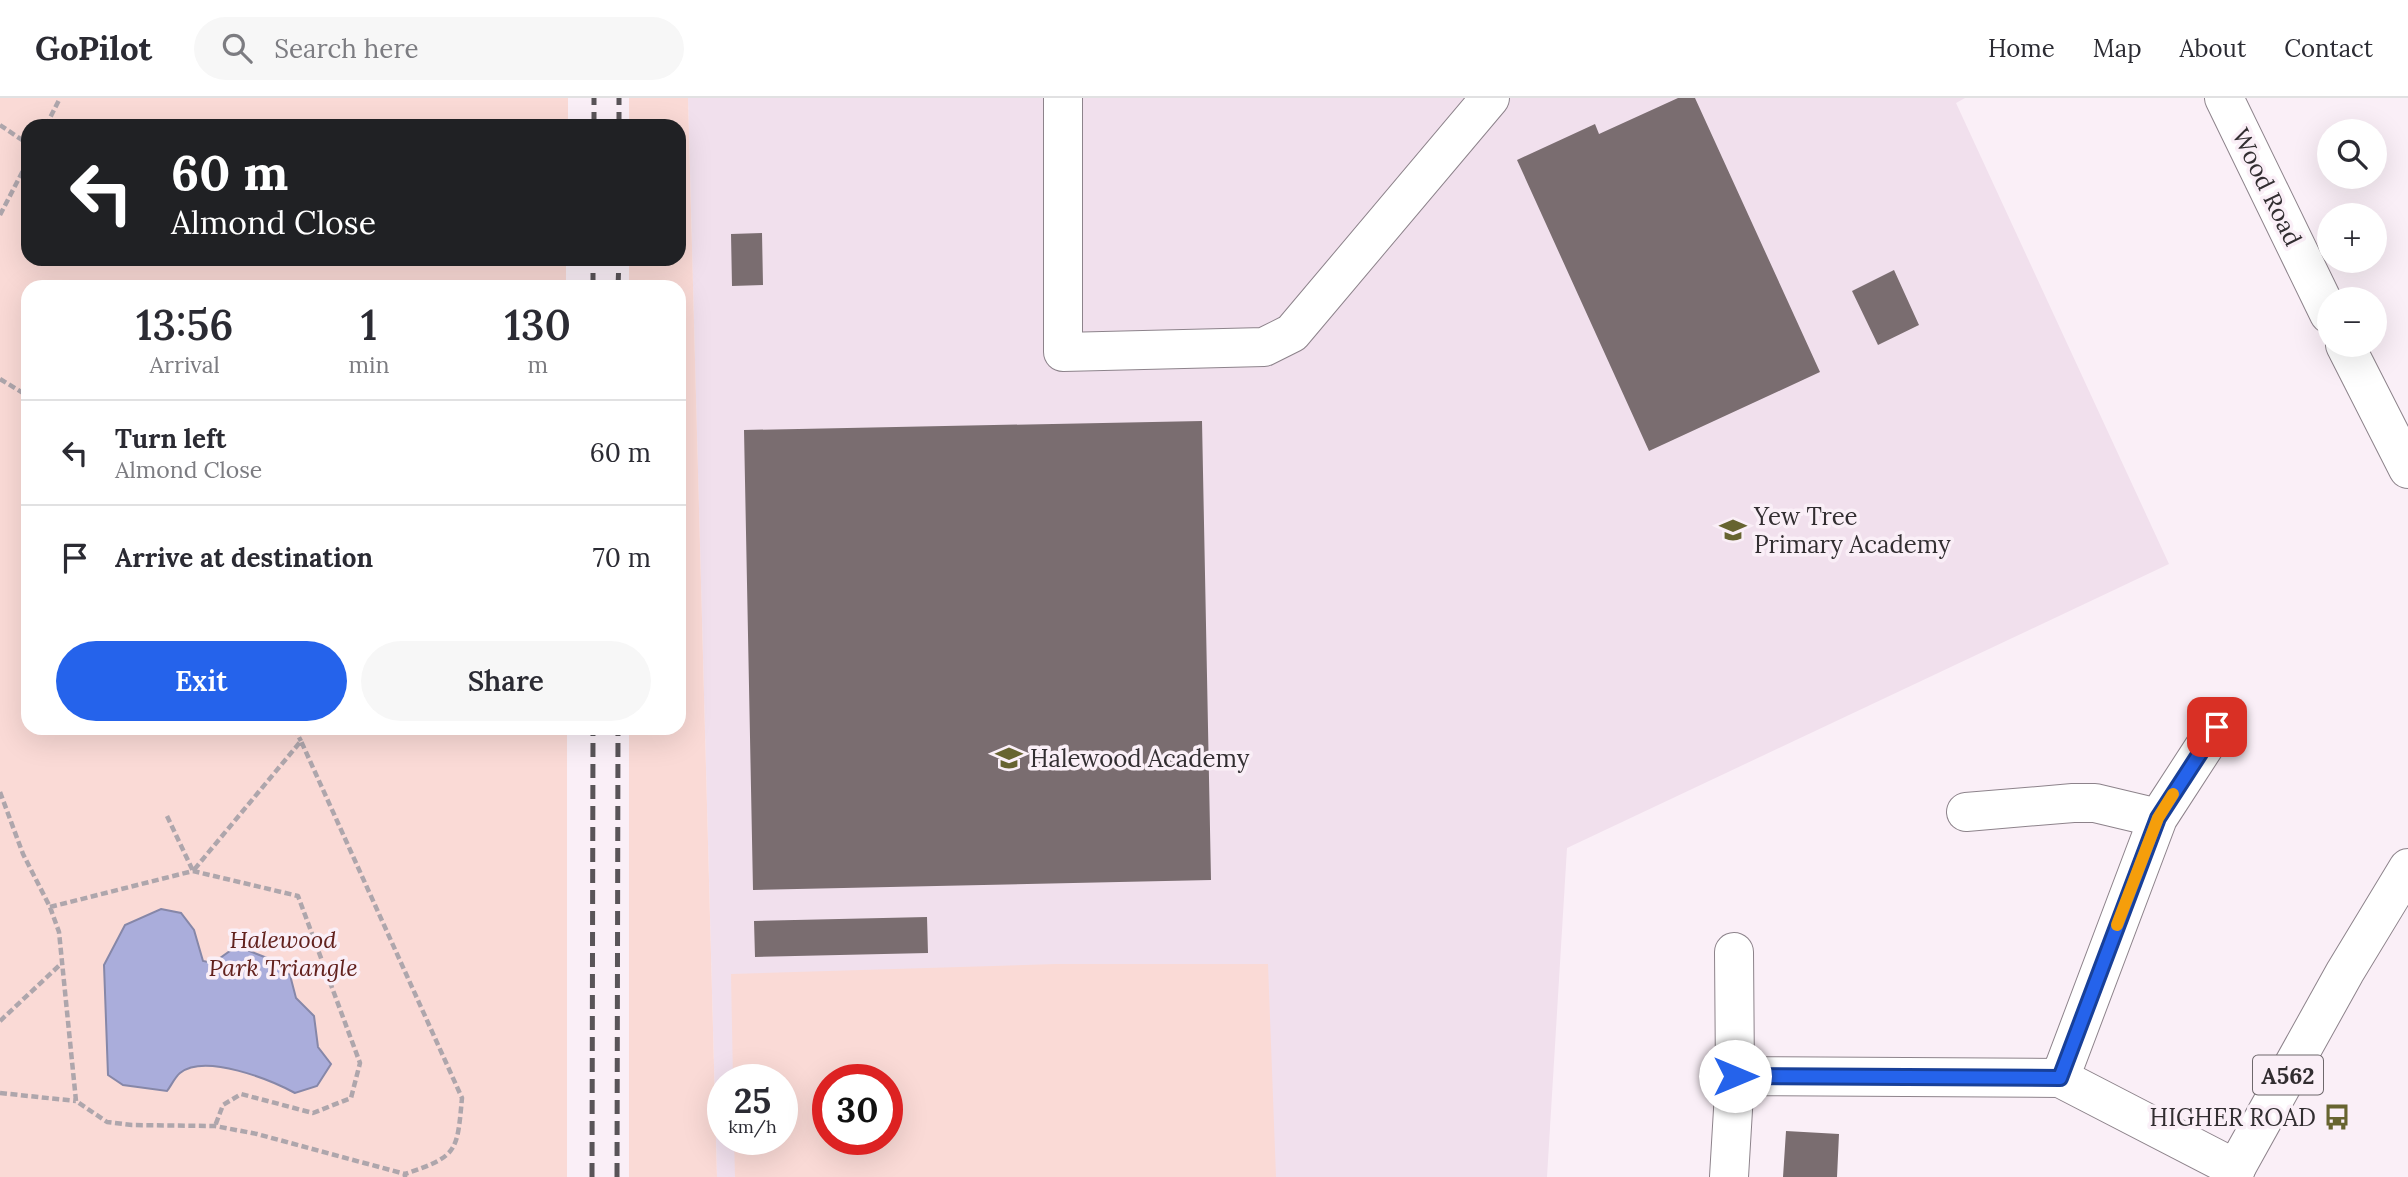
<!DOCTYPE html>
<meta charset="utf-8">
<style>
:root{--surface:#fff;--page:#f7f7f7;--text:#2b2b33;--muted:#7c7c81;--line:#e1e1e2;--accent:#2563eb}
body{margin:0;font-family:Lora,serif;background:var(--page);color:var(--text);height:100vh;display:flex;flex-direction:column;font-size:26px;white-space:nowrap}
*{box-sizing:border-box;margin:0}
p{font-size:23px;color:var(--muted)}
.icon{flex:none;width:38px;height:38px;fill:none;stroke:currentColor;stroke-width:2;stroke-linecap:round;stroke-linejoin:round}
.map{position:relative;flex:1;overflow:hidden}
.side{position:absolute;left:21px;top:182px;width:665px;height:455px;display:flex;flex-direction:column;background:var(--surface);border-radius:21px;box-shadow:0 7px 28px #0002}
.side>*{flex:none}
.guide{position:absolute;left:21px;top:21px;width:665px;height:147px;border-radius:21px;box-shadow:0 7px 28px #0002;background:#202124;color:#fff;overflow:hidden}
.buttons{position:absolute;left:2317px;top:21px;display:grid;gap:14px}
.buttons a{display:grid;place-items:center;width:70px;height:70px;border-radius:50%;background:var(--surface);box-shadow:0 7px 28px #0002;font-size:35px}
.speed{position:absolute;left:707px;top:966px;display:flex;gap:14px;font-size:35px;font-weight:700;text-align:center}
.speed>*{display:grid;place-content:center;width:91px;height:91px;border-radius:50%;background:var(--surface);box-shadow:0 7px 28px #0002;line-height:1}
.speed small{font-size:18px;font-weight:400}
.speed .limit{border:10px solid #d22;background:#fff;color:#111}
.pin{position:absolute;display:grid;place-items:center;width:60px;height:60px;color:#fff;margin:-30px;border-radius:14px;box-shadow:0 4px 10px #0006}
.me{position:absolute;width:77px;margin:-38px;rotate:90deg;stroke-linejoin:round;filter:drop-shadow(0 0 5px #0008)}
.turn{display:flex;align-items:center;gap:24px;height:147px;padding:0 35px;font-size:32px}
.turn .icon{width:91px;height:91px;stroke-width:2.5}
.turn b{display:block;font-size:49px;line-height:60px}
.eta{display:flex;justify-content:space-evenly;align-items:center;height:119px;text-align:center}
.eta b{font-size:42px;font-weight:600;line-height:49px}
.button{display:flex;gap:14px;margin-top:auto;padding:14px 35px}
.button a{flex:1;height:80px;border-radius:42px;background:var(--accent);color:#fff;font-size:28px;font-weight:600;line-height:80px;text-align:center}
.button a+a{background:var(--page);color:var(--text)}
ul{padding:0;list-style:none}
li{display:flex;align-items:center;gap:21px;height:105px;padding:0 35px;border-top:2px solid var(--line)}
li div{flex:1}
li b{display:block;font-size:26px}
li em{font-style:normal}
header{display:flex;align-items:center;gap:42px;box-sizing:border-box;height:98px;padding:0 35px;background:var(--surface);border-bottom:2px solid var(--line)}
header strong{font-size:33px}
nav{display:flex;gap:38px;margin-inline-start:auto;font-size:24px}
.search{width:490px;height:63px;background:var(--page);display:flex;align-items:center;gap:18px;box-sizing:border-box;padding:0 24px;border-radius:38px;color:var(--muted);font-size:26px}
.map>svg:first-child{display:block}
</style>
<header>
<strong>GoPilot</strong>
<div class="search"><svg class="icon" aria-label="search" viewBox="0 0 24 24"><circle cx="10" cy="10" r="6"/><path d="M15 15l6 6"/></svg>Search here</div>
<nav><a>Home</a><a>Map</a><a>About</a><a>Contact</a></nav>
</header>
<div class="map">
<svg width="2408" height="1079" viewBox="0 0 2408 1079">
<rect width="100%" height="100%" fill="#faeff7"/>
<path fill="#f1e0ed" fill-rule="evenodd" d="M688,0H1965L1956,5L2169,466L1567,750L1547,1079H717ZM723,982H782V1041H723ZM828,982H887V1041H828Z"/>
<path fill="#fadad6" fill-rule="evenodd" d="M0,0H568V28H28V161H566V189H28V630H567V1079H0Z
M629,0H688L717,1079H629V630H679V189H629V161H679V28H629Z
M1056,866H1268L1276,1079H735L734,1041H782V982H733L731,876ZM828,982H887V1041H828Z"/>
<path fill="#aaaddb" stroke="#8687a8" stroke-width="2" d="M161,811L181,815L194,832L203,863L213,865L237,848L267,860L290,877L296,900L314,918L318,949L331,966L317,988L295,995C271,982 205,955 180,975C175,979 171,988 167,993L123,987L108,977L104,867L125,827Z"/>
<path fill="#7a6d70" d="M1678,0H1695L1820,274L1649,353L1517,62L1595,26L1599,36Z
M762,135L763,187L732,188L731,136Z
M1894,172L1919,227L1878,247L1852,193Z
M1202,323L1211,782L753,792L744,332Z
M927,819L928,855L755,859L754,823Z
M1786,1033L1839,1036L1837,1079H1783Z"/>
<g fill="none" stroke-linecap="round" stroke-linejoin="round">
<g stroke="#8d838b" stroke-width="40">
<path id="minor" d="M1063,0V254L1264,249L1292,235L1490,0
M2224,0L2329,216
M2345,247L2408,371
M1966,714L2073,705H2095L2158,720
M1735,978L2060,980L2236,1071
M2060,980L2158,720L2217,629
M1729,1079L1735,978L1734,854"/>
</g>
<g stroke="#8d838b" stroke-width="40">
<path id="highway" d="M2231,1079L2345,874L2408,770"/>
</g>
<path stroke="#aea6ac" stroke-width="4.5" stroke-dasharray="7 3.5" stroke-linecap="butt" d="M0,27L28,46
M46,28L60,0
M0,117L28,63
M0,281L28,298
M294,630L301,643
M0,694L23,756L50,809L59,834L76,1003L107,1024L132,1027L215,1028L257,1036L405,1076V1079
M167,718L193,773L301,643L462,1000C457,1054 458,1058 405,1076
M50,809L193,773L298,798L360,965L351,1000L313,1015L241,996L223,1007L215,1028
M0,923L63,864
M0,995L76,1003"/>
<use href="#minor" stroke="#fff" stroke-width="38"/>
<use href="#highway" stroke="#fff" stroke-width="38"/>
<path stroke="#595458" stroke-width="5" stroke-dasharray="14 7" stroke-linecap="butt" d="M594,28V0
M619,28V0
M593,189V161
M618,189L619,161
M592,1079L593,630
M617,1079L618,630"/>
</g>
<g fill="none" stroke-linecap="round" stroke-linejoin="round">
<g stroke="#184099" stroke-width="18">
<path id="route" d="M1735,978L2060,980L2158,720L2217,629"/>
</g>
<use href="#route" stroke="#2563eb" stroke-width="12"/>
<path stroke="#f59e0b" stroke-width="12" d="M2117,827L2158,720L2173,696"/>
</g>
<defs>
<g id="school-bare" transform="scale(2.1)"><path d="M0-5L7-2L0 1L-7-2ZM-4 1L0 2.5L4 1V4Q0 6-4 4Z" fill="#676430" stroke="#faeff7" stroke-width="2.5" paint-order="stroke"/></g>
<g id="bus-bare" transform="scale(2.1)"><path d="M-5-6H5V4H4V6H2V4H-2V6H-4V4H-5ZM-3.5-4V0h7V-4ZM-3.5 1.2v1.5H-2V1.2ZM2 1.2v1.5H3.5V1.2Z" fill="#676430" stroke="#faeff7" stroke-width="2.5" paint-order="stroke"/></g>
</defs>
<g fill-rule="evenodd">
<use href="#school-bare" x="1733" y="432"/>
<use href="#school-bare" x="1009" y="660"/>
<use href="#bus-bare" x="2337" y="1019"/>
</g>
<g text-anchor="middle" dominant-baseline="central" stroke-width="7" stroke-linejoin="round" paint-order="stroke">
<rect fill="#faeff7" stroke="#6e686c" stroke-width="2" x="2253" y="957.5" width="70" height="39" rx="5"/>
<g font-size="23" font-weight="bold" fill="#322e31">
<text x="2288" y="977">A562</text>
</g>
<g font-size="24" fill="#322e31" stroke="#faeff7">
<text transform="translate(2267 89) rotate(64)">Wood Road</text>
</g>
<g font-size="24" fill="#322e31" stroke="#faeff7" text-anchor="start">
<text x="1754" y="418">Yew Tree<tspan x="1754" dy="28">Primary Academy</tspan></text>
<text x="1030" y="660">Halewood Academy</text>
<text x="2316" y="1019" text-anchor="end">HIGHER ROAD</text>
</g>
<g font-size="24" font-style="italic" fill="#62211d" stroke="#faeff7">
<text x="283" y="841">Halewood<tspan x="283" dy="28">Park Triangle</tspan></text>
</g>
</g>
</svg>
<div class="buttons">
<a><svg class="icon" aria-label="search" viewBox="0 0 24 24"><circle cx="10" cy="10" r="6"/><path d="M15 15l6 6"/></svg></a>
<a>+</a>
<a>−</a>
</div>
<div class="speed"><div>25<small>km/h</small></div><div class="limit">30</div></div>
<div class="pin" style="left:2217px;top:629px;background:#d93025"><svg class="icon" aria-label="arrive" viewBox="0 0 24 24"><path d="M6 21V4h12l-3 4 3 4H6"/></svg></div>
<svg class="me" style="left:1735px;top:978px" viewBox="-20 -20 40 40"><circle r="19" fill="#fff"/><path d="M0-13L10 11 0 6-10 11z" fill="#2563eb"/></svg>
<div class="guide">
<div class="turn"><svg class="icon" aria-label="left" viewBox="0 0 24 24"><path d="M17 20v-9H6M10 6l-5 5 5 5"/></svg><div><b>60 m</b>Almond Close</div></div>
</div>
<section class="side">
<div class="eta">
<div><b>13:56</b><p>Arrival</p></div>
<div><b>1</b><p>min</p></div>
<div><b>130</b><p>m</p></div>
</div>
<ul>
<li><svg class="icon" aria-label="left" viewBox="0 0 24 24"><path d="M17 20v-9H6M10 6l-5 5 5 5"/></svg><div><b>Turn left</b><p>Almond Close</p></div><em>60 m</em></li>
<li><svg class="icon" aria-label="arrive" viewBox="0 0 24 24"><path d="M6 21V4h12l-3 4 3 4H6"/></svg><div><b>Arrive at destination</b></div><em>70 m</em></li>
</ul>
<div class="button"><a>Exit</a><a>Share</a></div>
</section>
</div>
